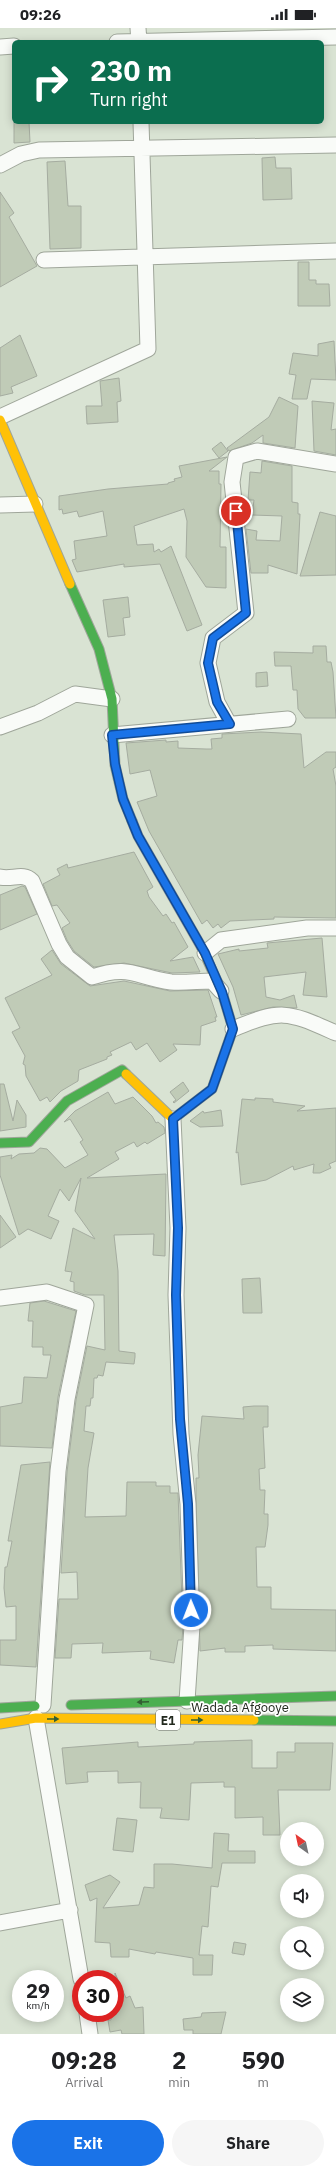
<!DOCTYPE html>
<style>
:root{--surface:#fff;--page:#f6f6f6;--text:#202124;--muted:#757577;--accent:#1a73e8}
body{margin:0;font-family:"IBM Plex Sans",sans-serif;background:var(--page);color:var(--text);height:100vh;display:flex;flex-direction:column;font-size:15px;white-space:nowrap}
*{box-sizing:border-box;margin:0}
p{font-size:13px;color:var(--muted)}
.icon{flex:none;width:22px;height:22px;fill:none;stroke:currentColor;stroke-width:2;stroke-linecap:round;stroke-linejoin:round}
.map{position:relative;height:2006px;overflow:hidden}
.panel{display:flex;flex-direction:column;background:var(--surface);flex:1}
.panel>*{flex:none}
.hud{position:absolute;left:12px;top:12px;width:312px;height:84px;border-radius:6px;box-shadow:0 2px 10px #0003;background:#0b6e4f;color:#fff;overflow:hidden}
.needle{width:26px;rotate:327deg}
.controls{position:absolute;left:280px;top:1794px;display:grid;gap:8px}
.controls a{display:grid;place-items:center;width:44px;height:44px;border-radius:50%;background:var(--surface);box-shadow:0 2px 10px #0003;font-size:20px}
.speed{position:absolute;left:12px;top:1942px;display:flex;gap:8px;font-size:20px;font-weight:700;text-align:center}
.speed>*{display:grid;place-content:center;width:52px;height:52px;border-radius:50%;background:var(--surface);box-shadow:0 2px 10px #0003;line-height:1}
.speed small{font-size:10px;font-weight:400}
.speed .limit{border:6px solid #d22;background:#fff;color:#111}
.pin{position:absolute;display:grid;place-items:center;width:34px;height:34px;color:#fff;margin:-17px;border:2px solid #fff;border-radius:50%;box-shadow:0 1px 4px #0007}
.me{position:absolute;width:44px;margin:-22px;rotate:359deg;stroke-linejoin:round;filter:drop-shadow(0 0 3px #0008)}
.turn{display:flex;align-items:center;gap:14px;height:84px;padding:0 12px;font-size:18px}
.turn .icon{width:52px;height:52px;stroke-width:2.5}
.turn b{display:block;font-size:28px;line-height:34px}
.eta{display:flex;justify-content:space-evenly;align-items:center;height:68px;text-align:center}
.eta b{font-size:24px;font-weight:700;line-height:28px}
.cta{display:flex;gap:8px;margin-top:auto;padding:8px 12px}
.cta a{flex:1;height:46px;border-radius:24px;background:var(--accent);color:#fff;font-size:16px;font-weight:700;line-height:46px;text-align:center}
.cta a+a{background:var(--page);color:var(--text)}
.status{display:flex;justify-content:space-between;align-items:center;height:28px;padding:0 20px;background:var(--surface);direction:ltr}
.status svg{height:11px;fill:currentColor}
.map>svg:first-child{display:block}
</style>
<div class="status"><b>09:26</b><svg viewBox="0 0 49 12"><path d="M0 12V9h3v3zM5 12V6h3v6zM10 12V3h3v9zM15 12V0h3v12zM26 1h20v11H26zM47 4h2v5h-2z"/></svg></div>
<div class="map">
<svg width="336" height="2006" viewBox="0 0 336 2006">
<rect width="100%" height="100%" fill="#d9e3d3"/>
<path fill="#c0cbb7" stroke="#a5aca0" d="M14,94H29L30,114L14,115Z
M275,129L276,140H291L292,171L263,172L262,130Z
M65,133L68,178H81V220L50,221L47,134Z
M0,164L14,185L9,189L37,238L0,259Z
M298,234H309V252H316V256H329L330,278H298Z
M20,307L37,348L11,359L13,365L0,368V320Z
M334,313L336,352L311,351L307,371H292L296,347L289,346L293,325L318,328V316Z
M119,350L121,373L117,374L118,394L87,396L86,378H102L100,353Z
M279,369L298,378L295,420L263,415V407L252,415L229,423L227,420L269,389Z
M312,373L334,375L331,402L336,401V427L314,423Z
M221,414L228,423L219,430L212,421Z
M227,429L209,443H219V456H221L220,519H226V560L206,559L186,529L187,493L184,481L134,498L137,517L153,516L154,524L159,521L161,524L171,518L202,597L187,603L160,536L124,539V536L77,544L72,532L76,531L74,513L107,508L103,483L79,489L77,483L63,486L62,481L59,482V468L108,461L168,456V455L175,453L174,451L182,449L179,438Z
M262,433L292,438V474L298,475V486H300L297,546L268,537V545H251L246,501L257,503L256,512L280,513L282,488L252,487L254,472H248L250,444L261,445Z
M320,484L336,488V547L300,548Z
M128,569L130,589L123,590L125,607L108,609L103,572Z
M313,618H326L327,634H331L333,644L336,690H305L298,681L297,662H293L291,638H275L274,624L313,625Z
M267,644L268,658L256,659V645Z
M261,704L301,706L304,740L326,724H336V739L333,741L336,758V890L274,889V891L230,893L221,900L218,896L213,900L207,892L202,896L149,803L137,774L157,768L150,742L130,746L126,715L166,712V714L178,713V720L206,721H212L211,711L222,710V706Z
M134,824L153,859L147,863L149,869L163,888L166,886L172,895L174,894L188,919L170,933L193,929L200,944L172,945L124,935L94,939L74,923L67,912L62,900L70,895L57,877L52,878L43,856L60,847L57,841L67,836L68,840Z
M22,858L25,859L37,886L0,902V867Z
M322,910L327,969L303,967L306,944L264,949L266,969L280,972L294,967L297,980L273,979L241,987L233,959L218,926L239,921V923L268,920L267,915Z
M52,922L61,936L90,958L124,953L170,963L208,962L217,989H215L216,993L201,998L200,1017L173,1016L177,1022L160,1034L147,1015L136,1022L131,1014L110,1024L112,1027L107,1029V1031L79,1042L78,1053L61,1063L50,1074L47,1069L40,1073L26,1048L25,1037L23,1036L25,1028L12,1004L20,1000L5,970L52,947L41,931Z
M183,1054L189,1063L174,1075L173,1074L176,1072L170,1064Z
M0,1056H4L13,1093L17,1072L26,1087V1099L0,1103Z
M108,1064L115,1076L133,1069L152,1088L156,1095L158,1094L164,1099L165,1105L147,1116L145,1114L137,1119L134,1114L115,1124L119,1131L87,1150L166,1146L165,1228L153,1227L154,1206L114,1207L118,1243L119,1323L135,1325V1329L134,1336L106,1334L103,1348L98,1347L97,1350H94L93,1370H91L90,1378H86L84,1403L94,1405L88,1440L85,1489L126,1488L127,1454H156V1458H170V1465H178L183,1598L182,1612H178L174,1635L150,1631L151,1623L102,1625L103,1615L72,1616L71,1630H55L59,1571H78L77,1544L61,1545L67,1444L76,1372L87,1318L105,1322L104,1267H85L74,1263V1254L70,1253L72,1244L65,1243L73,1200L95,1211L75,1183L81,1150L69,1173L60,1161L48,1188L59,1193L51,1211L28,1201L19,1207L0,1147V1129L12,1127L11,1131L19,1126L34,1125L40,1120L47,1121L65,1140L88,1127L80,1114L83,1112L70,1091L64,1094L75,1083Z
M255,1070L273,1071V1074L305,1078L297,1083L336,1080V1133L329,1136L331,1140L320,1145H313L314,1136L294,1142L293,1138L266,1152L241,1157L238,1124L236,1125L242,1071L255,1072Z
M221,1082L223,1098L200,1099L190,1093L203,1083L204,1085Z
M0,1187L16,1209L0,1220Z
M260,1250L262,1285H243L242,1251Z
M44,1273L76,1283L58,1369L52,1420L0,1418V1379L22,1375L24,1349L47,1350L51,1327H43V1319H32L33,1293H28L30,1275Z
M254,1378H268V1399H263L265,1440L259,1441L260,1462H265L264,1486H268V1497L265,1519H256L257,1559H271V1581L336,1582V1623L273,1621V1617L245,1618V1624H225V1620L200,1623L196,1466V1450H199L198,1427L202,1388L244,1391L243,1379Z
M50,1434L36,1639L0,1637V1612H16V1578L6,1579L4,1560L5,1539H7L12,1513H8L21,1437Z
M252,1712V1740H277V1724H295V1715H333L330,1762H278L280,1807H263V1789L235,1790V1759H224V1754L191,1755L189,1792L160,1790L162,1780H140L141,1754L118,1755V1743L87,1744L88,1754L66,1756L62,1720L138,1714V1719L194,1716V1714Z
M117,1790L137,1792L133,1824L113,1822Z
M214,1805L229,1806L228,1823H255V1835H222L218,1859L211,1858L208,1899L202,1898L199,1927H213L212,1947H193V1930L156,1924L155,1926L129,1921V1929H111L110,1915L95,1914L97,1870L90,1873L85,1857L110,1847L120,1854L103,1880L139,1877L144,1859L154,1860V1836H172L212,1840Z
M234,1914L246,1916L244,1927L232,1925Z
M115,1945L126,1970L130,1968L135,1980L143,1979L144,2006H122L121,2002L110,2004L108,1992H111V1985H115Z
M226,1984L221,2006H193V2002H184L183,1991L201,1989L202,1985Z"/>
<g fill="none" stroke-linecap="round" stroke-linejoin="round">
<g stroke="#9fa69a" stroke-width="17">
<path id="street" d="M138,0L139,14
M117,14L336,9
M0,19L14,18
M0,137L21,126L39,122L336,117
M44,232L336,223
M0,389L148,321L141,94
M0,477L35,476
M229,696L217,674L208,635L213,610L246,585L232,454L236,429L257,423L336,436
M0,699L38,685L75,666L112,671
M112,707L288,691
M0,849C12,852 23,844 32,853L59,916L67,929L92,949C130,936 135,949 171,954C184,955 199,953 212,953L221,963
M205,925L221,912L307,900H336
M233,1001C283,980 288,984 336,1005
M173,1091L178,1200L176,1267L181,1406L188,1476L192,1598L187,1673
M0,1270L47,1264L86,1277L67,1371L58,1443L43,1677
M36,1690L81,1951
M0,1895L70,1882
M87,1985L90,2006"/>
</g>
<g stroke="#9fa69a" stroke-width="11">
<path id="fast" d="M70,556L99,621L112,671L115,737L123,771L132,793
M0,1115L29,1114L67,1073L122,1042L126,1046
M71,1677L336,1668
M0,1680L35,1678
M254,1692L336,1693"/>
</g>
<g stroke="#9fa69a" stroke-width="11">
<path id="slow" d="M0,392L70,556
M126,1046L173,1091L212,1061L233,1001L222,964L202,920
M0,1696L36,1690L254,1692"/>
</g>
<g stroke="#9fa69a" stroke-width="11">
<path id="jam" d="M132,793L138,808L202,920"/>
</g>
<use href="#street" stroke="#f9fbf8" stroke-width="15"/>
<use href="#fast" stroke="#4caf50" stroke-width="9"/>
<use href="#slow" stroke="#ffc107" stroke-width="9"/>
<use href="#jam" stroke="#c62828" stroke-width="9"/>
</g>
<defs><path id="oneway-solid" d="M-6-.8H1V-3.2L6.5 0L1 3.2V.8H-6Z"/></defs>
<g fill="#335f32">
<use href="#oneway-solid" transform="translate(143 1674) rotate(178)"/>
<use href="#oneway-solid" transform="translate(53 1691)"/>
<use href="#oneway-solid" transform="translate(197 1692)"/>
</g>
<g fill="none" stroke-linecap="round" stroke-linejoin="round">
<g stroke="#114b97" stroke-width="10">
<path id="route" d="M191,1582L188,1476L180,1391L176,1267L178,1200L173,1091L212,1061L233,1001L222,964L205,925L138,808L123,771L115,736L112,707L230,696L217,674L208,635L213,610L246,585L236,483"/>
</g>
<use href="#route" stroke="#1a73e8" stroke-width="7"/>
</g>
<g text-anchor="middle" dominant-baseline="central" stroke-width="3.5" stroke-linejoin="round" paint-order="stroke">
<rect fill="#fff" stroke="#646962" stroke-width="1" x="156" y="1682" width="24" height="20" rx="3"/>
<g font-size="12" font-weight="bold" fill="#22291e">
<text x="168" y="1692">E1</text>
</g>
<g font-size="13" fill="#22291e" stroke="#fff">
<text x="240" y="1679">Wadada Afgooye</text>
</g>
</g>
</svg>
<div class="controls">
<a><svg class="needle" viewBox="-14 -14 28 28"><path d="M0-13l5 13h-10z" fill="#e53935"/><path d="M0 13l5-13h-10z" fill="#757577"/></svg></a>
<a><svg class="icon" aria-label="sound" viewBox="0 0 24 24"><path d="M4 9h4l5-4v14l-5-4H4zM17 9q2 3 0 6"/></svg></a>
<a><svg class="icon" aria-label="search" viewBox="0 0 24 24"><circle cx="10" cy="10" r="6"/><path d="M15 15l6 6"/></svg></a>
<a><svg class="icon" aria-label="layers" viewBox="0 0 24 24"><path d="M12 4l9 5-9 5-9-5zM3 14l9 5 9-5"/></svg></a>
</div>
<div class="speed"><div>29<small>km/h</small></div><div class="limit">30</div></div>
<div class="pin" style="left:236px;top:483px;background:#d93025"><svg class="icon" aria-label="arrive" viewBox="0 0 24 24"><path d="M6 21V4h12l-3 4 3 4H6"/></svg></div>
<svg class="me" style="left:191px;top:1582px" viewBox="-20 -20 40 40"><circle r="17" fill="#1a73e8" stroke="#fff" stroke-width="3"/><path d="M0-11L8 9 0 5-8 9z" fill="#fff"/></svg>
<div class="hud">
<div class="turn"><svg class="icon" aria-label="right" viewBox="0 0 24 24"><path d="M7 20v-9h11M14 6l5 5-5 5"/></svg><div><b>230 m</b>Turn right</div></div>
</div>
</div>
<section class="panel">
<div class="eta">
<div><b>09:28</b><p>Arrival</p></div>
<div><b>2</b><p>min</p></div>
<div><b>590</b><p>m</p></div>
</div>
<div class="cta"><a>Exit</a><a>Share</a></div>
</section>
